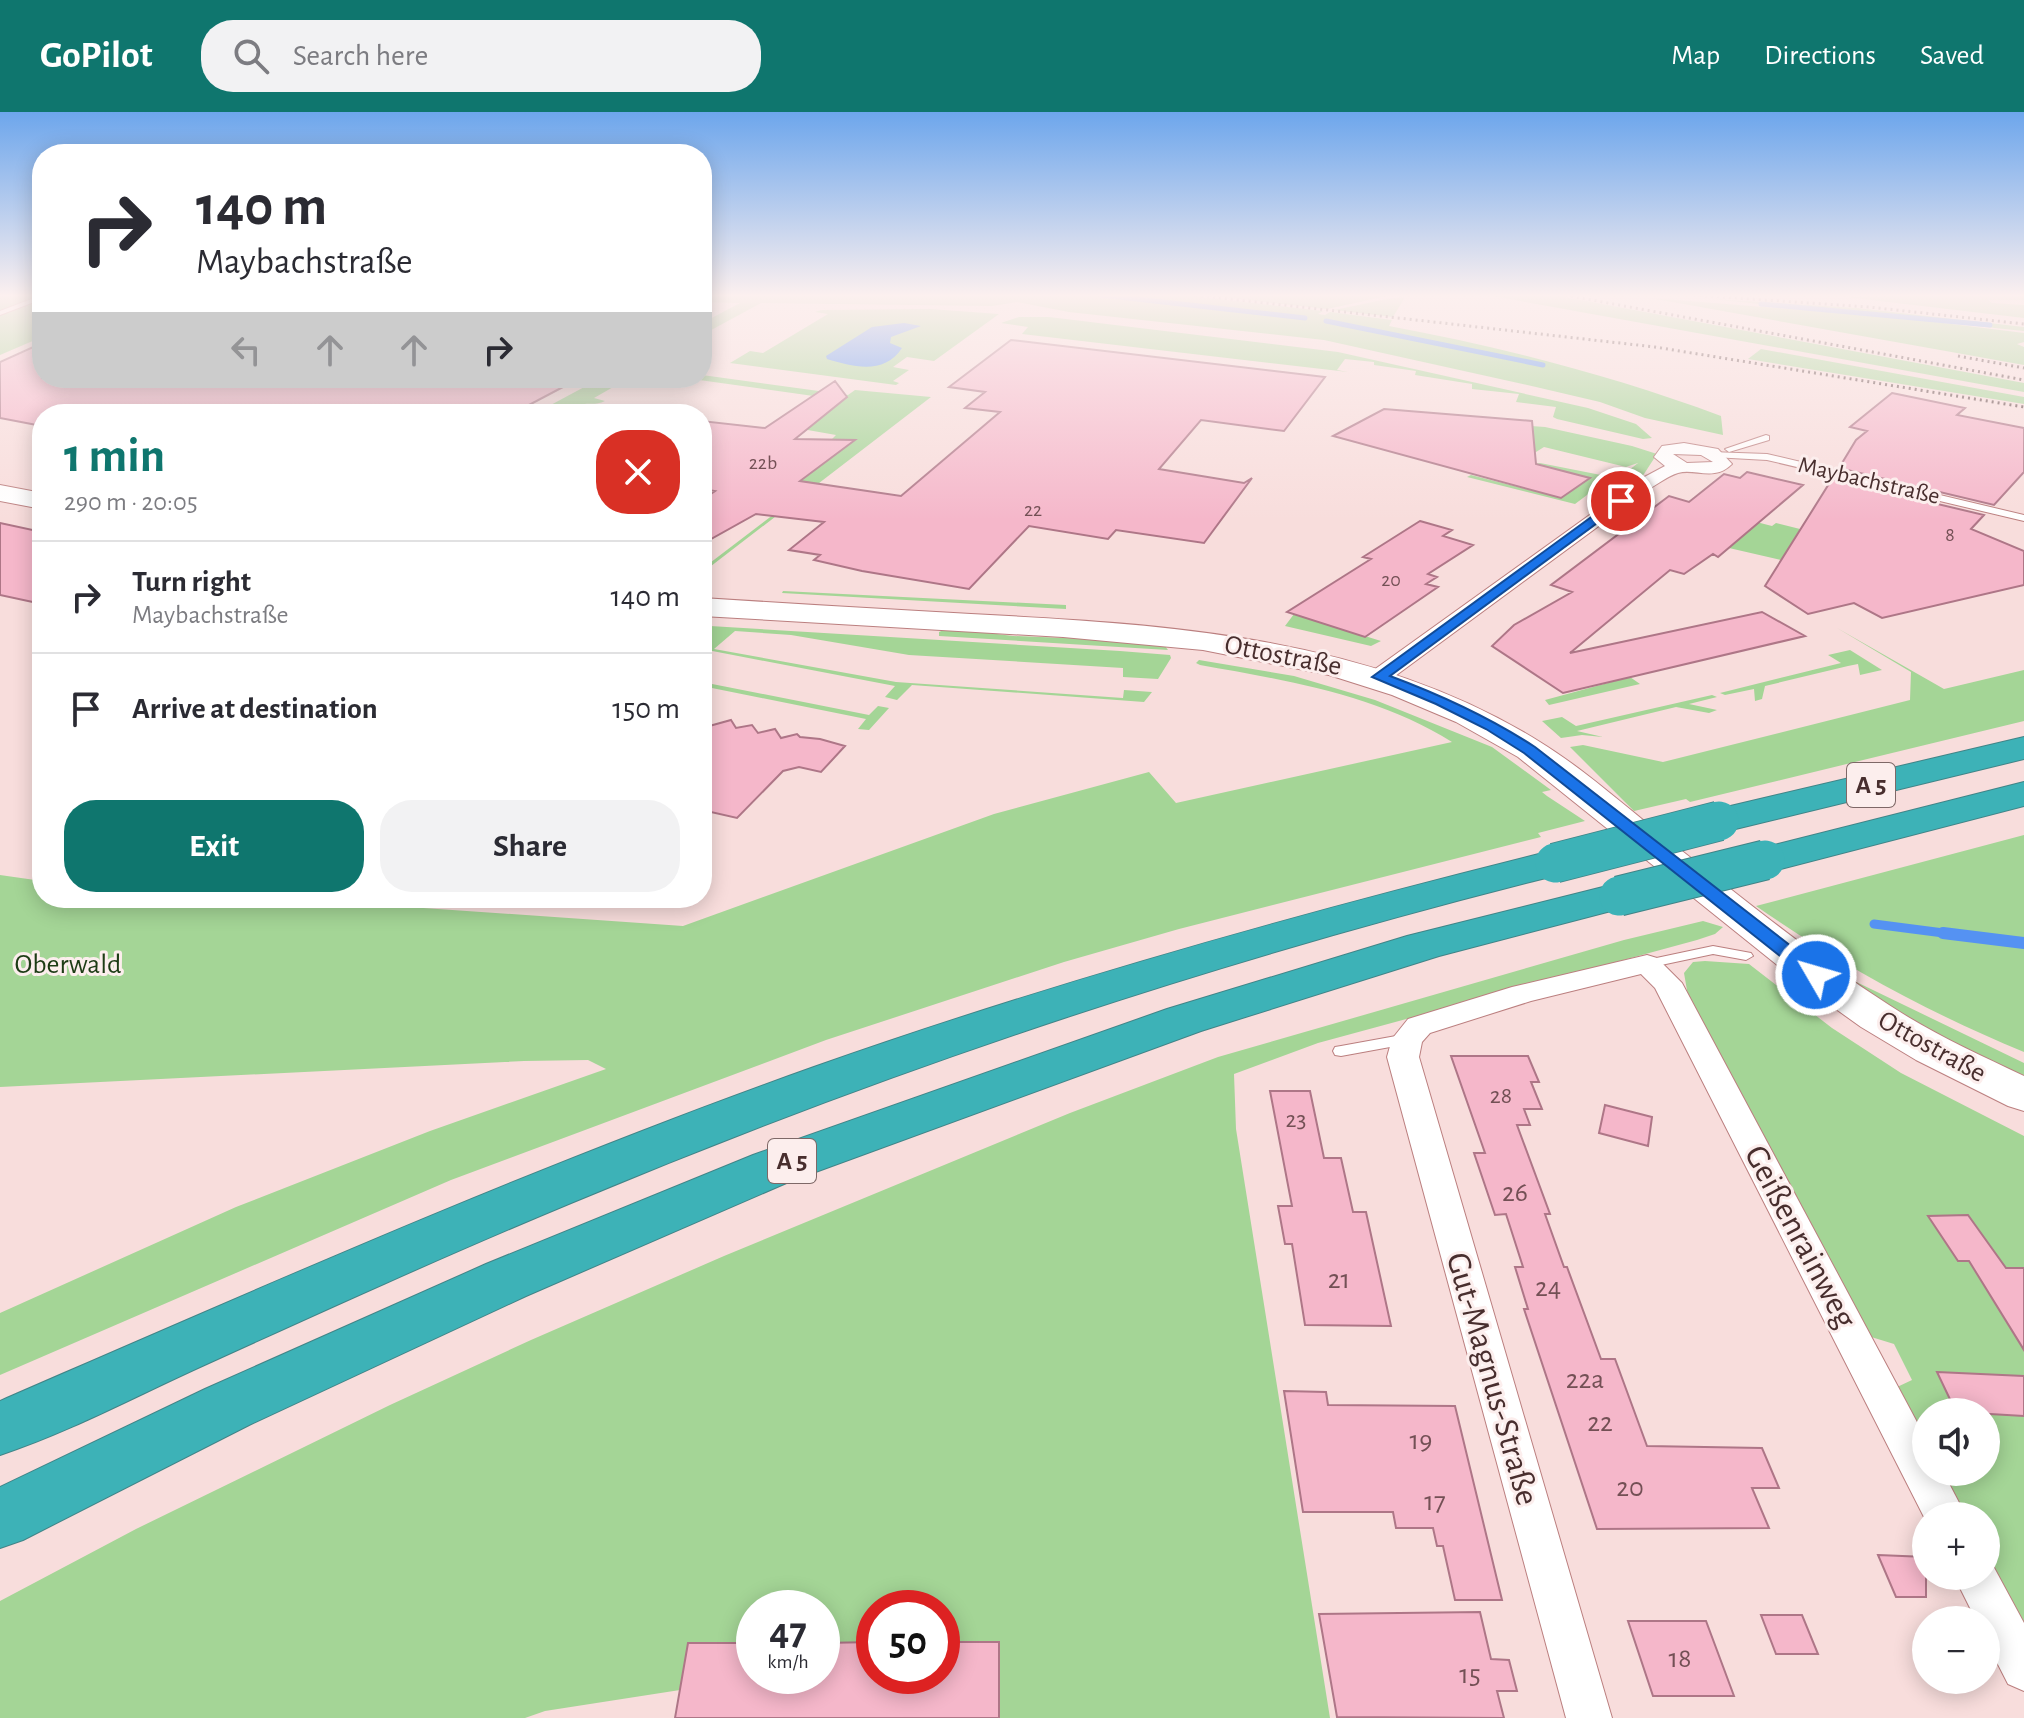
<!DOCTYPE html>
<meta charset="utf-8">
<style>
:root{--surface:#fff;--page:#f2f2f3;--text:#2b2b33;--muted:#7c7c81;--line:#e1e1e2;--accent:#0f766e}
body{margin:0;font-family:"Alegreya Sans",sans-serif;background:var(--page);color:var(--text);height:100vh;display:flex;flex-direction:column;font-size:30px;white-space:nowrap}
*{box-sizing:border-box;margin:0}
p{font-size:26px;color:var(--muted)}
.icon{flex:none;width:44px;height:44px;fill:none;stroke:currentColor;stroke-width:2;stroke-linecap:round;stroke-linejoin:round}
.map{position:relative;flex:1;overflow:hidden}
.side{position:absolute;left:32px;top:292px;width:680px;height:504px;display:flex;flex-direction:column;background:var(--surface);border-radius:32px;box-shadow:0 4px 20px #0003}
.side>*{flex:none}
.top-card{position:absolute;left:32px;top:32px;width:680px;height:244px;border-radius:32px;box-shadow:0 4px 20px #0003;background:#fff;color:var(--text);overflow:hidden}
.fabs{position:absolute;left:1912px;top:1286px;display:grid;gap:16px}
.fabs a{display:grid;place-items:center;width:88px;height:88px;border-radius:50%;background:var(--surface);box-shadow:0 4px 20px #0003;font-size:40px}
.speed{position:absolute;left:736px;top:1478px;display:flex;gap:16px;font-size:40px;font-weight:700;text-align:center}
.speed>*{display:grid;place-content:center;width:104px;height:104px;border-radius:50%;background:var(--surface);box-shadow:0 4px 20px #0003;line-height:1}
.speed small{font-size:20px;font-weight:400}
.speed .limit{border:12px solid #d22;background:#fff;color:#111}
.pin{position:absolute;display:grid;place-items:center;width:68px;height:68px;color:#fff;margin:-34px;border:4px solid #fff;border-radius:50%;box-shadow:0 2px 8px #0007}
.me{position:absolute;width:88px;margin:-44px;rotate:308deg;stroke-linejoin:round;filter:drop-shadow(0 0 6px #0008)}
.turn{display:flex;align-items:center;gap:28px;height:168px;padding:0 32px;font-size:36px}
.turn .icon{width:104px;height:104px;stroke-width:2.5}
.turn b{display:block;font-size:56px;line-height:68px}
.lanes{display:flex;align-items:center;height:76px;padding:0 32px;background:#0003;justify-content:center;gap:40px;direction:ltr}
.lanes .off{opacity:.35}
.round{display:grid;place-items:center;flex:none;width:84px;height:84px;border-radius:32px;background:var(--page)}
.overview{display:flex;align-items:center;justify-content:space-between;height:136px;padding:0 32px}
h1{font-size:48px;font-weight:700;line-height:60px;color:var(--accent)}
.action{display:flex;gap:16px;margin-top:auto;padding:16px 32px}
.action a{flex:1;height:92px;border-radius:32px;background:var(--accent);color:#fff;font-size:32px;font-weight:700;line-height:92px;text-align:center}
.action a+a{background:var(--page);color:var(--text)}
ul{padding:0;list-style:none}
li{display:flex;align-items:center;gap:24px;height:112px;padding:0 32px;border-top:2px solid var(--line)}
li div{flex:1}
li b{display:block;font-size:30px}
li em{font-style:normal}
header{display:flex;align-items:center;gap:48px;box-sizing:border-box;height:112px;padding:0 40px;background:var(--accent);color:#fff}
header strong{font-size:38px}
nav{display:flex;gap:44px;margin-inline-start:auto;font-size:28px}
.search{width:560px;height:72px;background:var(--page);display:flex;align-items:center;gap:20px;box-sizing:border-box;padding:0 28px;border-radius:32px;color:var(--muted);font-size:30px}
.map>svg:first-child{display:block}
</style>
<header>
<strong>GoPilot</strong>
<div class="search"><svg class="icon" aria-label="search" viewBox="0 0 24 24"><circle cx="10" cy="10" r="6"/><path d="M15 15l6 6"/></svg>Search here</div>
<nav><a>Map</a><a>Directions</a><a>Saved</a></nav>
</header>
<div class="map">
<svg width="2024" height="1606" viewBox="0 0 2024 1606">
<rect width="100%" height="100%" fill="#f8dddc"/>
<path fill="#a4d596" d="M0,183H42V225L0,243Z
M702,183H1183L1323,199L1318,202L1325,203L1330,200L1392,208L1389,214C1502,235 1613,264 1721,304L1723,323L1645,306L1600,290L1536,275L1324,228L1069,200L1017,190L992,194L761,191L702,223V211L740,191L702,190Z
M1206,183H1392L1327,197Z
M1434,183L1405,185L1393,205L1334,198L1392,186Z
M1487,183H1554L2024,271V280Z
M2024,183V188H1988L1992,191L2024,193V206L1846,185Z
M1650,186L1903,206L2024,221V230L2017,232L2024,235V253Z
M1712,187L1857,196L2024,215V219Z
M930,197L999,202L934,249L907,245L893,255L909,258L893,269L899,271L896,273L730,251L750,239L763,241L828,202L815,200L821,198Z
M1019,205H1049L1338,240L1588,296L1636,312L1652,326L1643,327L1557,307L1553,305L1556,295L1516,290L1519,282L1472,277V272L1415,263L1416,259L1374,253V250L1345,247L1337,258L1348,260L1022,222L1028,215L1001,211Z
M1761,237L2024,285V292L1748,247Z
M702,263L848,283L855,278L931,285L702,461V457L786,393L773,389L853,328H831L836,323L802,317L842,288L685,266H702Z
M601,266H629L594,286L605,289C595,294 589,290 579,293C557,301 559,302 534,302Z
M1451,308L1545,315L1632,334L1657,342L1642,365L1624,362L1638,351L1626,355L1544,335L1536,340L1501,331Z
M1540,351L1611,365L1575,392L1467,365L1471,363L1561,386L1536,352Z
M1725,402L1772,414L1776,411L1800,417L1781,448L1729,436Z
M783,479L1066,493V497L782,481Z
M1294,502L1381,529L1371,534L1285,514Z
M710,514L1120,539L1170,543L1171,546L1158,567L1123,565V556L909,543L791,523L735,519L714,537L896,570L1123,586L1124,578L1152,580L1144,590L912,573L897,588L885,585L895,574L702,537V515Z
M948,516L1013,524L1162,530L1168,538L939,524V520Z
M1837,516L1944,577L2024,558V609L1690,690L1686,687L1634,699L1570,635L1583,633L1663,650L1910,588L1911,560Z
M1850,538L1882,558L1860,563L1858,552L1848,554L1765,574L1762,587L1755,589L1754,577L1725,583L1720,581L1841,551L1828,543Z
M1199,548L1294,564L1375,588L1492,635L1551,678L1542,680L1547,684L1585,709L1538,721L1541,725L1179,817L1064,850L826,928L451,1068L0,1263V1201L236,1095L430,1019L606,957L588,948L524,949L0,975V763L42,769V786H279L683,814L994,702L1149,660L1176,691L1452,630C1378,583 1285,568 1200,553L1196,551Z
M1630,565L1640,572L1549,593L1545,588Z
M702,570L869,603L878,594L889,596L869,618L858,617L866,607L702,574Z
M1712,583L1717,585L1689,592L1717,598L1709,601L1676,595L1577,619L1603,625L1582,623L1561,626L1542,609L1562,605L1576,614Z
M2024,723V940C1929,901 1840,852 1756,794Z
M1703,809L1723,815L1715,822L1697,828L1318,931L1234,962L1236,1017L1330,1606H999L942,1530V1496H874V1530L822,1531V1496H754V1531H688L680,1578L545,1599L525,1606H0V1489L136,1417L390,1293L531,1228L724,1144L1070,1001L1218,945L1624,828Z
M1705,849L1749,852L1832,916L1901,961L2024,1024V1513L1986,1443V1404H1965L1941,1360H1986V1300H1926V1332L1895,1276L1912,1268L1894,1232L1868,1224L1688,884L1684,861L1693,850Z
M1844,864L2024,951V970L1894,901Z"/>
<path fill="#5592f2" d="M904,211L921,214L891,225L890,231L902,236C885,263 853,255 827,247L826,244L872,215Z"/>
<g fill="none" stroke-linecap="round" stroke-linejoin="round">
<path stroke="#5592f2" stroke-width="5" d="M1101,183L1305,206
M1761,192L1990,213
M1326,209L1543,253"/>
<path stroke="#5592f2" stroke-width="9" d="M1874,812L1959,823"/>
<path stroke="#5592f2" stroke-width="12" d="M1943,821L2024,831"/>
</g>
<path fill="#f5b7ca" stroke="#ae7687" stroke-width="2" d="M1011,228L1325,265L1284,319L1201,308L1159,357L1244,371L1252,366L1204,431L1116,418L1108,427L1029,414L969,477L862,459L814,448L820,443L789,438L824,410L756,402L702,432V388L715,379L702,377V309L765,316L835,269L847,285L795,327L855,328L800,369L901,384L1000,300L965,296L985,280L949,275Z
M42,231V266H580L512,302H42V314L0,306V250Z
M1892,281L1965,296L1957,303L2024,316V360L1994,393L1839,356L1856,328L1867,319L1850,315Z
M1384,297L1532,309L1536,352L1590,366L1561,386L1333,324Z
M1747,360L1803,373L1718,445L1713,442L1684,462L1670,458L1570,541L1762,500L1805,524L1563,581L1492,534L1514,513L1572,480L1551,473L1669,384L1689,390L1724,362L1740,366Z
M1832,367L1984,403L1971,417L2024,439V473L1882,506L1854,491L1808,502L1765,474Z
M1420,409L1452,418L1443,424L1473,433L1428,462L1437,465L1426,472L1438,475L1365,525L1287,500L1371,447L1363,445Z
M0,411L42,420V492L0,483Z
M731,608L736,616L752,613L758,621L775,617L781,626L797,622L800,625L820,627L845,634L821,660L799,655L783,659L737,706L702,698V616Z
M1451,944H1528L1539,970H1531L1542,997H1524L1530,1013H1517L1550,1102H1545L1564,1155H1567L1601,1247H1615L1647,1334L1762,1336L1779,1376H1752L1769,1416L1597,1417L1524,1197H1528L1515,1155H1523L1506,1102L1495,1103L1474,1041H1485Z
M1270,979H1310L1324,1046H1341L1353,1100H1366L1391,1214L1305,1213L1292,1132H1285L1278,1094H1292Z
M1605,993L1652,1005L1648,1034L1599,1021Z
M1968,1103L2006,1156H2024V1238L1969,1149H1958L1928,1104Z
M1937,1260L2024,1264V1304L1956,1300Z
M1284,1279L1326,1280L1328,1293L1455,1294L1502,1488H1455L1443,1434H1437L1433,1416H1396L1393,1400H1303Z
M1878,1443L1926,1445V1485H1896Z
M1480,1500L1491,1547L1509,1548L1517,1579H1497L1504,1606L1337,1605L1319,1502Z
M1761,1503H1802L1818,1542H1776Z
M1628,1509H1706L1734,1584H1653Z
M874,1530V1564H942V1530H999V1606H675L688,1531H754V1564H822V1531Z"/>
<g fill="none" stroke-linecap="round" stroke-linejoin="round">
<g stroke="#bb7f7f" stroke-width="2">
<path id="lane" d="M42,183V187L0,203V199Z
M1766,323L1769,324V328L1729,340L1725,337Z
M1710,340L1767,342L2024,403V409L1767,348L1713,345L1710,344Z
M1713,834L1751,841L1753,844L1746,848L1713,842L1647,856L1640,852L1647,848Z
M1407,922L1412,923L1415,927L1412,931L1341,944L1335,943L1333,939L1335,935L1341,934Z"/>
</g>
<g stroke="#bb7f7f" stroke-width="2">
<path id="street" d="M1684,331L1718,337L1732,352C1714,370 1695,356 1678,361C1668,364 1658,372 1649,377L1387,570H1371L1368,565L1371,560L1637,369L1665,354L1654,345L1662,334ZM1673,342L1701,343L1713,350L1687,351Z
M1647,843L1657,846L1682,871L1926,1327V1360H1943L1966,1404H1926V1409L1655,876L1641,862L1531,889L1430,921L1422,930L1419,945L1612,1606H1566L1387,945L1392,927L1408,907L1512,875Z
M1986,1448L1991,1450L2024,1511V1579L2008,1572L1986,1529V1508H1976L1954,1464H1986Z"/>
</g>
<g stroke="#bb7f7f" stroke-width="2">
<path id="secondary" d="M0,373L42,381V397L0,389Z
M702,486C792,492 881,497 971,502C1165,512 1371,524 1540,630C1587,659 1629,698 1673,732C1744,787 1813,844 1889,893C1931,921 1978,942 2024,964V999L2008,994L1916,948L1861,915L1801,872L1518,645L1456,610L1392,583L1329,563L1203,538L1063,525L702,504Z"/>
</g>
<g stroke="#418487" stroke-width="2">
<path id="highway" d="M2024,625V647L1719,721L1705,718L1699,709L1705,700Z
M2024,670V694L1765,761L1750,757L1744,748L1750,739Z
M1555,738L1570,742L1576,751L1570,760C1224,846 900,953 571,1091C446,1143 323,1199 200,1255C134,1285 69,1320 0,1343V1289C269,1172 538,1053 814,955C1057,869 1305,800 1555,738Z
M1619,771L1634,775L1641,784L1634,793L1439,844L1201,919L791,1069L526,1184L249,1313L23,1428L0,1436V1375L205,1277L486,1152L753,1043L1167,897L1407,824Z"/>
</g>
<use href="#lane" fill="#fff" fill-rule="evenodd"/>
<use href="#street" fill="#fff" fill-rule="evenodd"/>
<use href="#secondary" fill="#fff" fill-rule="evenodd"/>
<use href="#highway" fill="#3db2b7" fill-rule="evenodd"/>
<path stroke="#5e4343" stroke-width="3" stroke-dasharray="2 4" stroke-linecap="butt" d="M1195,183L1655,235L2024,295
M1565,183L2024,268
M1693,183L1869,195L2024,212
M1958,244L2024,256"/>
<g stroke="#418487" stroke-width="41" stroke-linecap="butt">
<path id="highway-bridge" d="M1555,751L1719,709
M1619,784L1765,748"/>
</g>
<use href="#highway-bridge" stroke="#3db2b7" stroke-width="39"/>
</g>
<linearGradient id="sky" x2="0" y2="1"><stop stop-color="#6da6ec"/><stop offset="0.45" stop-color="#fcf0ef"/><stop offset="1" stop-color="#fcf0ef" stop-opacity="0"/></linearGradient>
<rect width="2024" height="408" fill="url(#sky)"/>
<path fill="#1a73e8" stroke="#114b97" stroke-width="2" d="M1616,387L1627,389L1390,564C1441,583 1489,605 1535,635L1823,859L1825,863L1823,867H1809L1524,641L1486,617L1436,592L1372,565Z"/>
<g text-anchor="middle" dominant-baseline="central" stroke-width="6" stroke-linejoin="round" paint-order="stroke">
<g font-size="20" fill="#735055">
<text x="763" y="351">22b</text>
<text x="1033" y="398">22</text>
<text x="1950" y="423">8</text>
<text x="1391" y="468">20</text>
</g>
<g font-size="24" fill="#482e2e" stroke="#fceeed">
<text transform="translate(1869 369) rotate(13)">Maybachstraße</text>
</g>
<g font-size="24" fill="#735055">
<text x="1501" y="984">28</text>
<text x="1296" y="1008">23</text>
</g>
<g fill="#fceeed" stroke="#7e6867" stroke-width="2">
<rect x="1847" y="651" width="48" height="44" rx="6"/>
<rect x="768" y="1027" width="48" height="44" rx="6"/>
</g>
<g font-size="26" font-weight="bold" fill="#482e2e">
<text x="1871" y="673">A 5</text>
<text x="792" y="1049">A 5</text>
</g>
<g font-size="28" fill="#482e2e" stroke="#fceeed">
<text transform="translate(1283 544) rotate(11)">Ottostraße</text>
<text transform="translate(1932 935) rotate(29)">Ottostraße</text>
</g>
<g font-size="28" fill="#1d3c15" stroke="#fceeed">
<text x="68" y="853">Oberwald</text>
</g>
<g font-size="28" fill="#735055">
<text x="1515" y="1081">26</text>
<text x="1339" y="1168">21</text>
<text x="1548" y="1176">24</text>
<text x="1585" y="1268">22a</text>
<text x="1600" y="1311">22</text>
<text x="1421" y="1329">19</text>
<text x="1630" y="1376">20</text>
<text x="1435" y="1390">17</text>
<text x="1680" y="1547">18</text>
<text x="1470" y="1563">15</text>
</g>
<g font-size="34" fill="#482e2e" stroke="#fceeed">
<text transform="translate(1800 1125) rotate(62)">Geißenrainweg</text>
<text transform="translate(1492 1267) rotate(74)">Gut-Magnus-Straße</text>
</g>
</g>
</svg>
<div class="fabs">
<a><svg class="icon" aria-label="sound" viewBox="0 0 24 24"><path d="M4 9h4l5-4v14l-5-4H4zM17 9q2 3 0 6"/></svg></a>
<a>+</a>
<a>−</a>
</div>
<div class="speed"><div>47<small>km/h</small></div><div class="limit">50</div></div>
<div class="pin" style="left:1621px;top:389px;background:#d93025"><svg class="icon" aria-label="arrive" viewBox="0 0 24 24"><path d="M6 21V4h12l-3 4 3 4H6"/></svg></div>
<svg class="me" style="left:1816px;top:863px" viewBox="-20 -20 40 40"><circle r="17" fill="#1a73e8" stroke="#fff" stroke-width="3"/><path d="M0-11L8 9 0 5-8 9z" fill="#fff"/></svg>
<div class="top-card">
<div class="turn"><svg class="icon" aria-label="right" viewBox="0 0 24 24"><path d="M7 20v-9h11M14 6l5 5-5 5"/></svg><div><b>140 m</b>Maybachstraße</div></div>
<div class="lanes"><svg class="icon off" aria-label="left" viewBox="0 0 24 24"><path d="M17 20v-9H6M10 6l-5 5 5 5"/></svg><svg class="icon off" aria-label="ahead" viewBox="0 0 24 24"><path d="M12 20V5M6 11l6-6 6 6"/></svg><svg class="icon off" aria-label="ahead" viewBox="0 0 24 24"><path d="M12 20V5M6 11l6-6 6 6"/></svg><svg class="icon" aria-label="right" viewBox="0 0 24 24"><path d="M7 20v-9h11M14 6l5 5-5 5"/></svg></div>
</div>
<section class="side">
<div class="overview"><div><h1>1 min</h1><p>290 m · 20:05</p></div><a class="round" style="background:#d93025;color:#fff"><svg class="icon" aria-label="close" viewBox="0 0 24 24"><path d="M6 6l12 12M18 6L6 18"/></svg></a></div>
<ul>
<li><svg class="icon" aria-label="right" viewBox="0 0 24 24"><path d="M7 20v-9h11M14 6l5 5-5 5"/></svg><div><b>Turn right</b><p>Maybachstraße</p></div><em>140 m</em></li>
<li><svg class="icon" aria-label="arrive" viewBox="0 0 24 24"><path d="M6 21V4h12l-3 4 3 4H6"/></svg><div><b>Arrive at destination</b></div><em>150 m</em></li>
</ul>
<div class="action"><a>Exit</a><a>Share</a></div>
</section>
</div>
